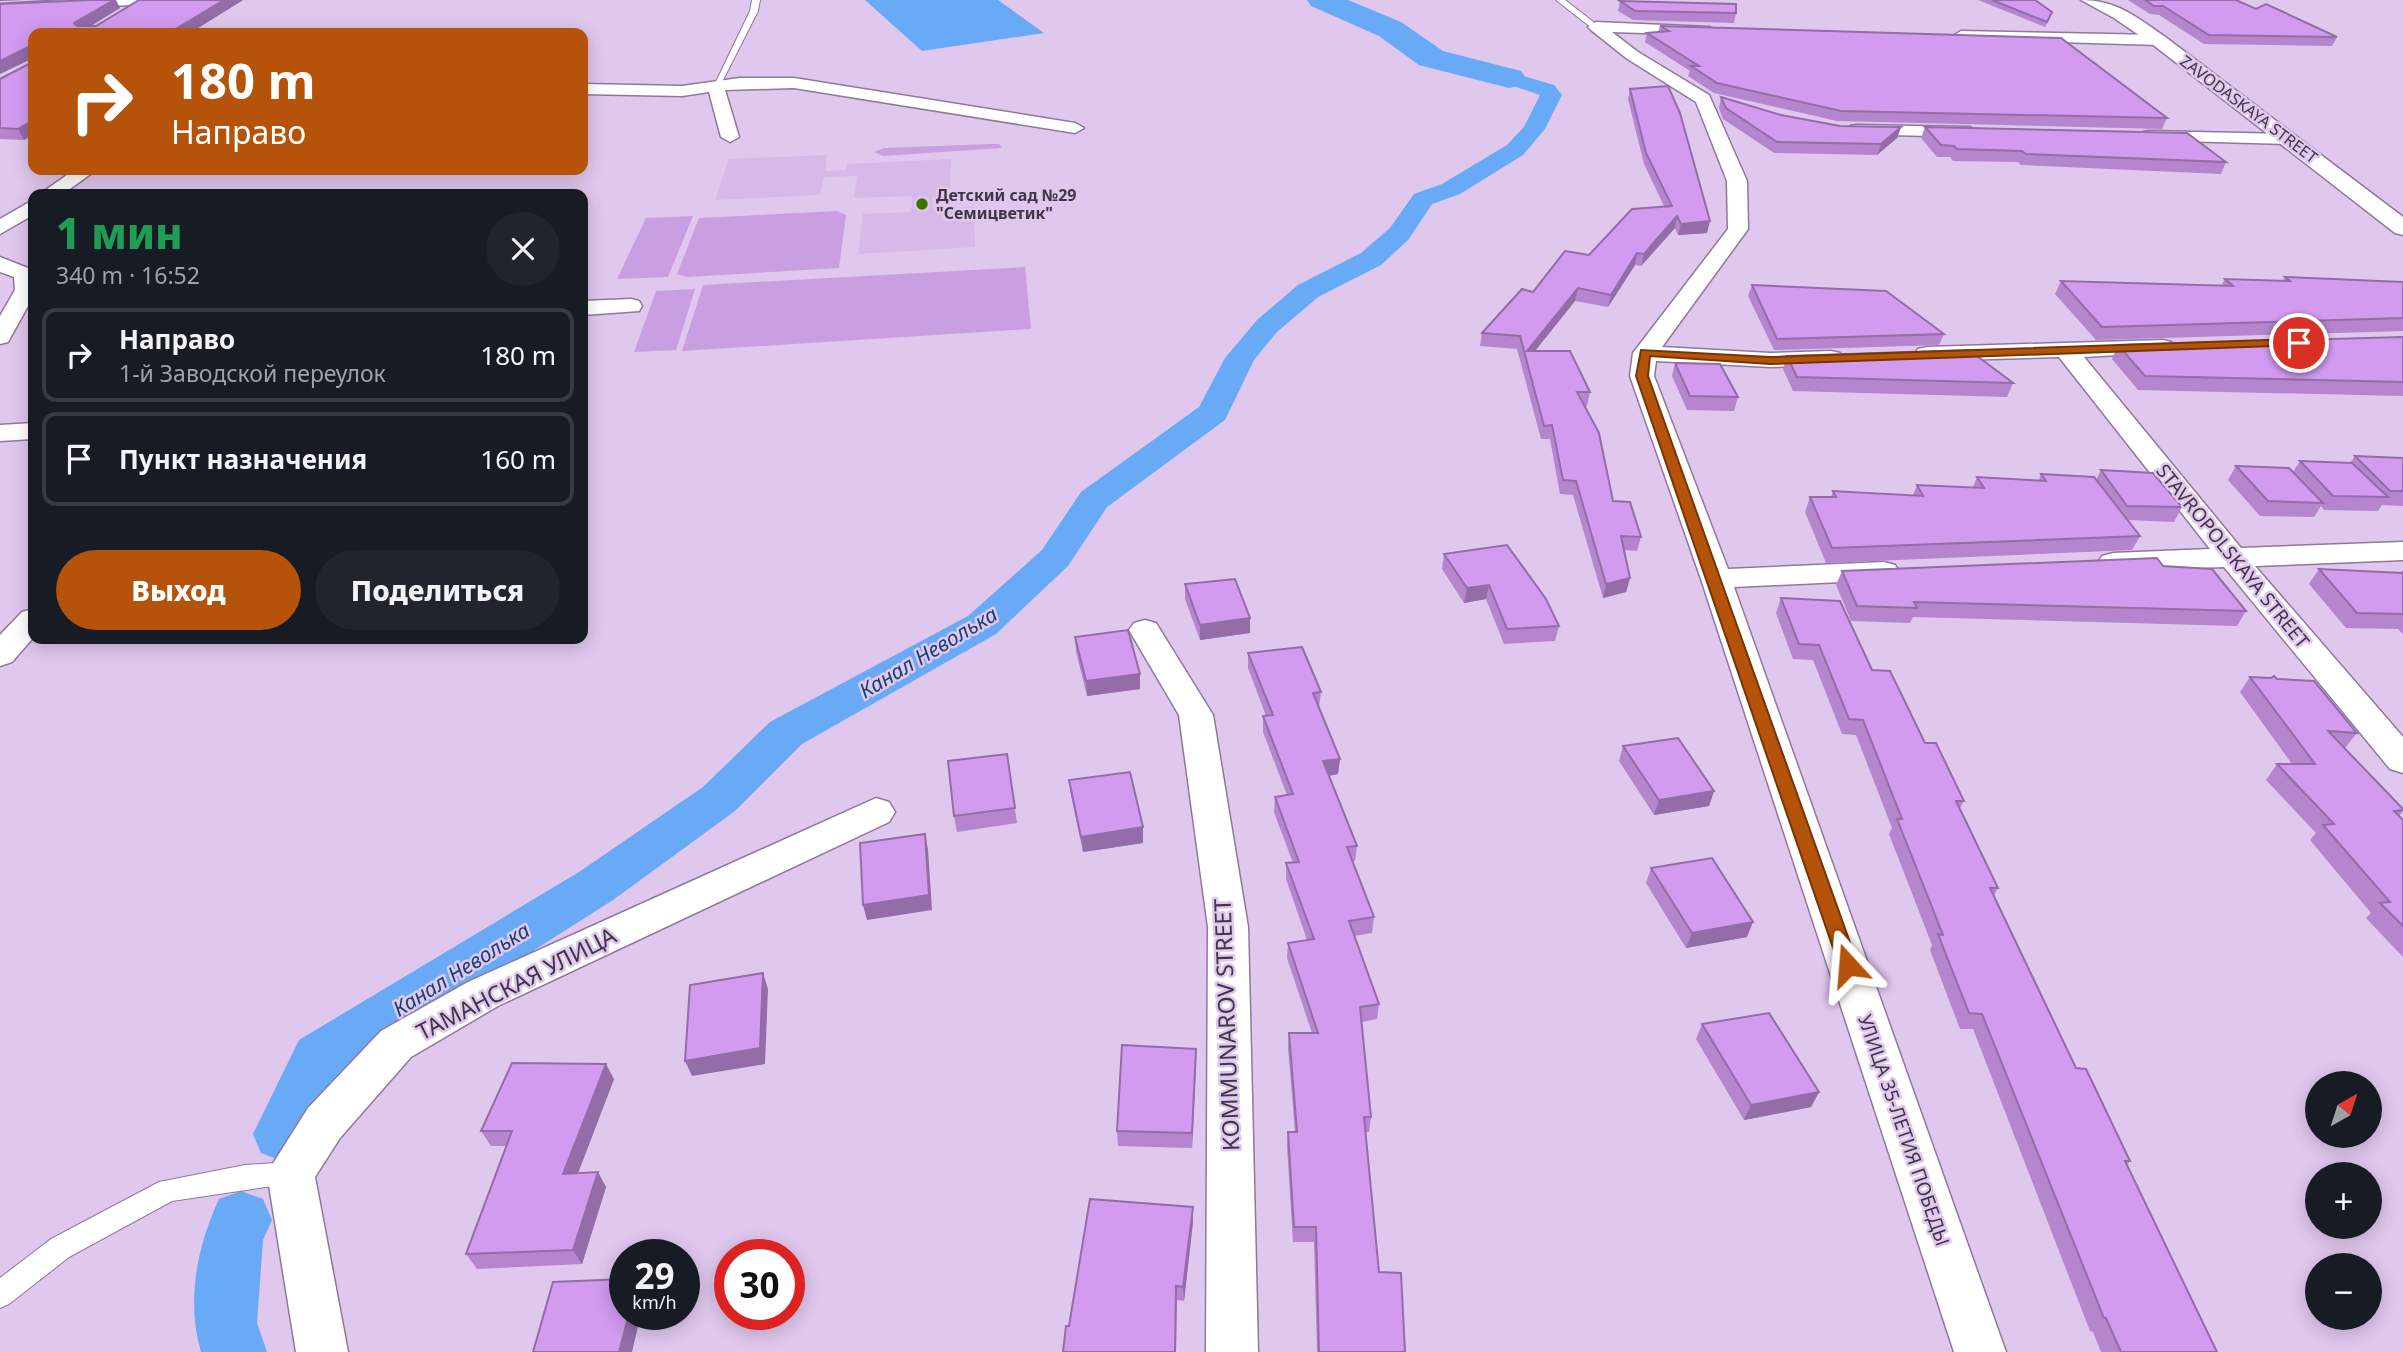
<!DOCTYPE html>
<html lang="ru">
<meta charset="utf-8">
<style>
:root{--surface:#171b24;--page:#20242c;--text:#f1f3f6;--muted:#9ea1a6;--line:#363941;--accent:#b45309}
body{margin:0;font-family:"Noto Sans",sans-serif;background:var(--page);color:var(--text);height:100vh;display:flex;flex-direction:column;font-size:26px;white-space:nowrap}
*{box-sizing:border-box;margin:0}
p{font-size:23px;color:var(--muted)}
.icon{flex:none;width:38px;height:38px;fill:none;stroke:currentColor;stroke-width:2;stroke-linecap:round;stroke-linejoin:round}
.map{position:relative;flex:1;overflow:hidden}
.panel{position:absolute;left:28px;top:189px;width:560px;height:455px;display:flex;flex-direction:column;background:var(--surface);border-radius:14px;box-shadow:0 4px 18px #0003}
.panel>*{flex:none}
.banner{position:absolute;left:28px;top:28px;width:560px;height:147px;border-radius:14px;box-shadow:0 4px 18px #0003;background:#b45309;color:#fff;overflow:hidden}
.needle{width:46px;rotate:39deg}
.tools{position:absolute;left:2305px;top:1071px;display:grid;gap:14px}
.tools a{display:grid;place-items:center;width:77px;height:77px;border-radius:50%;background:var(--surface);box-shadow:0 4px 18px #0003;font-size:35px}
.speed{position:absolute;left:609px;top:1239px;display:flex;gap:14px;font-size:35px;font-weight:700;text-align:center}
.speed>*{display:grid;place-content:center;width:91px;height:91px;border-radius:50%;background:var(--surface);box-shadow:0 4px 18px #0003;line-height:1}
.speed small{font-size:18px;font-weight:400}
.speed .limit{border:10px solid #d22;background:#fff;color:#111}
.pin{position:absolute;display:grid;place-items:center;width:60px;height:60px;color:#fff;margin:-30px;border:4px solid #fff;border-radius:50%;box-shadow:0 2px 7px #0007}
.me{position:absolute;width:77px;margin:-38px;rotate:341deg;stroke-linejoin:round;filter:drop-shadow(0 0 5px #0008)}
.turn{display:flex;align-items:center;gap:24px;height:147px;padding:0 28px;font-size:32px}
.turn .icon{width:91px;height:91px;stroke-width:2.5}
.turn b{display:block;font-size:49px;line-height:60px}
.round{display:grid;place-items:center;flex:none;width:74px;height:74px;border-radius:37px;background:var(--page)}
.summary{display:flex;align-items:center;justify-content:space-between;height:119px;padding:0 28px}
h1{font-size:42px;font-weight:800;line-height:52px;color:#1e9e55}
.button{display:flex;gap:14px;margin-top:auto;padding:14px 28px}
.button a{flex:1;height:80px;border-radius:42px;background:var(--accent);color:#fff;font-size:28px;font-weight:800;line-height:80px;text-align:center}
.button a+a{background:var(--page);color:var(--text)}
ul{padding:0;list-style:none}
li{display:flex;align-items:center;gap:21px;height:94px;margin:0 14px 10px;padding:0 14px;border:4px solid var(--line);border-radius:14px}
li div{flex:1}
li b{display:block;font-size:26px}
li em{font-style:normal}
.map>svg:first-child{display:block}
</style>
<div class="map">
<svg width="2403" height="1352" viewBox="0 0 2403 1352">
<rect width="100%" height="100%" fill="#e0c7ee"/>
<path fill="#d6b9e7" d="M827,155L825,171L846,170L847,164L951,159L950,196L932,197V209L974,207L975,247L858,254L863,214L911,212L913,196L854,198L857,176L824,177L820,195L715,200L729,159Z"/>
<path fill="#c99fe1" d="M989,144H999L1002,148L883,156L874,152L884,148Z
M837,211L846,215L839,268L687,277L677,274L699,218Z
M693,216L668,277L617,279L646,218Z
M1025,267L1031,329L682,351L703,285Z
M695,289L676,350L634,352L656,291Z"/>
<path fill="#68aaf6" d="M865,0H998L1044,33L922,51Z"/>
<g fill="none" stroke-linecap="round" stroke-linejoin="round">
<path fill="#68aaf6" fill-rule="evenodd" d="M1509,72L1554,85L1562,95L1545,129L1523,155L1460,194L1432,204L1408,240L1381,265L1318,297L1277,332L1254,360L1225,420L1107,507L1068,566L996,634L802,744L735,811L613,900L339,1074L303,1153L282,1161L261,1153L253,1134L299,1040L579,872L703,787L770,722L968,616L1042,550L1081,492L1199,407L1225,358L1257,320L1298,285L1361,253L1390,228L1414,194L1442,184L1507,145L1524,127L1540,95L1502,82L1499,78Z
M241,1191L263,1199L272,1220L263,1240L257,1323L267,1352H201C186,1301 197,1247 219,1199Z"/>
<path fill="#68aaf6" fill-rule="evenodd" d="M1307,0H1348L1401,22L1443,51L1521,71L1526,78L1521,85L1509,88L1419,65L1379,36L1311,6Z"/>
<g stroke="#8f789c" stroke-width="2">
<path id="service" d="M752,0H760L758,11L720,86L713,88L750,11Z
M1556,0H1565L1600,27L1593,29Z
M290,1162L299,1166L302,1174L299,1182L172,1201L69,1257L9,1304L0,1308V1278L51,1239L159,1182L245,1165Z"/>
</g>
<g stroke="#8f789c" stroke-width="3">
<path id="minor" d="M69,0H156L149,4L0,12V4Z
M1596,22L1710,27L1713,30L1705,35L1612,32L1638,52L1709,95L1747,181L1748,229L1662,347L1770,353L1831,351L1840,353L1843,358L1840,363L1831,365L1770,367L1656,361L1654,376L1728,569L1884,562L1895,565L1899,571L1895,577L1884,580L1734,587L2006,1352H1954L1701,579L1630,376L1633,353L1728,229L1727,181L1696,102L1626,58L1591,30L1588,27Z
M1961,31L2158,35L2166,40L2158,45L1956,39L1953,36Z
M740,78H794L1075,123L1084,128L1075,133L794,88L725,90L739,137L730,142L721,137L709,92L682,96L583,94V84L682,86Z
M1856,125L1970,127L1979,132L1970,137L1850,134L1847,130L1850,126Z
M2149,131L2289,134L2298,139L2289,144L2143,140L2140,136L2143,132Z
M74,170H96L63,194H40Z
M33,200V215L0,234V219Z
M0,257L33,270V297L8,342L0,344V316L15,290L14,277L0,272Z
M631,299L639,301L642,306L639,311L583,315V301Z
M2163,340L2171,342L2175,347L2171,352L2084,357L2241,548L2403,542V560L2255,566L2403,737V773L2390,769L2224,567L2113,571L2102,568L2098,562L2102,556L2113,553L2210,549L2059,357L1927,361L1918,359L1915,354L1918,349L1927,347Z
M33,423V439L0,441V425Z
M33,609V638L12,662L0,666V635L22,612Z
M1145,620L1156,623L1213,715L1248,927L1258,1352H1206L1208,927L1179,715L1129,630L1134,623Z
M876,798L889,802L895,812L889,822L498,1006L411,1057L340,1138L315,1177L348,1352H296L267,1173L308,1108L381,1031L468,982Z"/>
</g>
<g stroke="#8f789c" stroke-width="3">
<path id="secondary" d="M2081,0C2117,0 2136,17 2164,36L2403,217V235L2395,233L2152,44L2114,18Z"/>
</g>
<use href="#service" fill="#fff" fill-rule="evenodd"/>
<use href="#minor" fill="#fff" fill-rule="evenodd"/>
<use href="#secondary" fill="#fff" fill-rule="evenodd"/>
</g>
<path fill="#b585ce" d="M139,0H243L190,33H33V135L24,140L0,139V79L29,64V60L0,74V4L120,8L91,26H96Z
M1978,0H2035L2050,17L2045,27Z
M2128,0H2236L2256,9L2337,37L2332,46L2204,44L2159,15L2150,14Z
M1620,1L1736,13L1734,23L1633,20L1618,11Z
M1660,26L2167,118L2162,129L1837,121L1714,93L1688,76L1690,71L1645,42L1647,33L1658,32Z
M1630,89L1707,233L1678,235L1675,228L1641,266L1635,265L1608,307L1575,301L1535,351L1590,392L1587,406H1584L1613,501L1641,537L1637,551L1624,550L1630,578L1626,592L1603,598L1573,495L1560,494L1550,439H1541L1517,349L1480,346L1482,333L1533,292L1664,206L1644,164L1628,99Z
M1721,97L1781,115L1840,126L1901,127L1897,138L1877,155L1774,153L1723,119L1719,108Z
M1925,127L2226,162L2221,174L2021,165L2018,162L1953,161L1950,157H1937L1921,138Z
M2285,277L2403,282V331L2096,340L2055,294L2061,281L2222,285L2225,279L2283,281Z
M1752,285L1944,334L1939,345L1774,350L1748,296Z
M2403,337V396L2138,390L2112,359L2118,345Z
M1787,356L2013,383L2007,397L1793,391L1783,369Z
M1675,363L1738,397L1734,411L1687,410L1672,376Z
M2355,456L2403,458V506L2382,505L2378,511L2324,510L2321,506L2314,517L2260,516L2228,480L2236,466L2293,472L2300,461L2350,463Z
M2101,470L2182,507L2174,522L2128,520L2140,536L2132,550L1826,563L1805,512L1810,497H1831L1833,491L1913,495L1917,485L1973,487L1977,477L2039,480L2041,474L2096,480Z
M1444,554L1559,626L1555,641L1504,644L1486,599L1464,603L1442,569Z
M2163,566L2246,611L2237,626L1913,617L1910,623L1851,621L1836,585L1842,571Z
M2319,569L2400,573L2403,570V634L2398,629L2346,628L2309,584Z
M1185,584L1250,618V633L1200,640L1185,599Z
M1781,598L1872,670L1925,743L1964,801L1960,808L1998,888L1994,896L2076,1068L2130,1161L2127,1165L2217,1352H2101L2093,1332L2090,1331L1973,1029H1960L1930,950L1932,945L1889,834L1892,828L1856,735L1842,734L1813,660L1793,659L1776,613Z
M1075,637L1140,689L1087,696L1076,652Z
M1248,653L1321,692L1319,707H1318L1340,759L1338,774L1329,776L1357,846L1355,861L1352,862L1374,917L1372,933L1354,936L1379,1004L1377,1019L1362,1022L1371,1117L1369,1132H1366L1379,1272L1405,1352H1317L1314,1242H1293L1287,1147L1288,1132H1295L1288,1048L1289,1033H1312L1287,958L1288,943L1307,940L1286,879V863H1293L1274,812L1275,797L1287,795L1263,732V716H1266L1248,668Z
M2250,677L2277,679L2357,733L2345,748H2344L2403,809V811L2399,816L2403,820V957L2366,918L2371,913L2310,840L2316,833L2266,780L2277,764H2292L2240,692Z
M1623,746L1714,791L1709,806L1654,815L1619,761Z
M1007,754L1017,823L957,832L954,816Z
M1069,780L1143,843L1083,852L1071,795Z
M1651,868L1747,937L1686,948L1646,883Z
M1702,1024L1819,1092L1811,1107L1744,1120L1696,1039Z
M1196,1064L1192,1148L1118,1146L1117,1131Z
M614,1079L578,1173L606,1187L582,1264L477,1269L466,1254L507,1146H491L481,1131Z
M1193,1222L1184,1301L1177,1300L1176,1352L1069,1326Z"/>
<path fill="#936ca8" d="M0,0H24L0,1Z
M114,0H116L120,8L79,33L74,23Z
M224,0H243L190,33H169Z
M28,47L33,58L0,74V61Z
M33,121V135L24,140L18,129Z
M1901,127L1897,138L1877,155L1881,144Z
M1677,216L1675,228L1641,266L1644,254Z
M1710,221L1707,233L1678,235L1681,224Z
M1637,253L1635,265L1608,307L1611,295Z
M1578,288L1575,301L1526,362L1527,351Z
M1630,578L1626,592L1603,598L1606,584Z
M1489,585L1486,599L1464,603L1467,588Z
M1250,618V633L1200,640V625Z
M1140,674V689L1087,696L1086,681Z
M1340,759L1338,774L1322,777L1323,761Z
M1714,791L1709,806L1654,815L1659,800Z
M1143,827V843L1083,852L1081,837Z
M925,834L928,849L932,910L867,920L863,905Z
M1753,922L1747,937L1686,948L1692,933Z
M763,973L768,989L765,1064L692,1076L685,1061Z
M1196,1049V1064L1192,1148V1133Z
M606,1064L614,1079L572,1189L563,1174Z
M1819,1092L1811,1107L1744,1120L1751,1105Z
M598,1172L606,1187L582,1264L573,1250Z
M1193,1207V1222L1184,1301L1183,1287Z
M629,1314H641L632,1352H619Z"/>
<path fill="#d29bf0" stroke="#936ca8" stroke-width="2" d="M90,0H114L74,23L77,26H96L139,0H224L169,33H33V121L18,129L0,128V79L29,64L28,47L0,61V4Z
M1992,0H2035L2052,12L2047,22Z
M2145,0H2236L2256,9L2266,4L2337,37L2209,35L2163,6H2154Z
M1620,1L1736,4V13L1635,11Z
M1660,26L2061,38L2167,118L1841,111L1717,83L1691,66H1699L1647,33L1669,31Z
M1668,86L1680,113L1710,221L1681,224L1677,216L1644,254L1637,253L1611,295L1578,288L1527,351H1570L1590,392H1577L1599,433L1613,501L1630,502L1641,537L1621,536L1630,578L1606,584L1576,481L1563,480L1552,425L1544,426L1520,336L1482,333L1522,289L1533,292L1565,251L1589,255L1632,209L1672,206L1646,153L1630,89Z
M1721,97L1781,115L1840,126L1901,127L1881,144L1777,142L1726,108Z
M1925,127L2187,133L2226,162L2026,154L2022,151L1957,149L1954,146L1941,145Z
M2285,277L2403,282V318L2102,327L2061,281L2233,286L2225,279L2290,281Z
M1752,285L1886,291L1944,334L1777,339Z
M2403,337V382L2145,376L2118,345Z
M1969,350L2013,383L1797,377L1787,356Z
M1675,363L1720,364L1738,397L1690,396Z
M2355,456L2403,458V491H2390Z
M2300,461L2352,463L2388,497L2333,496Z
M2236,466L2289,468L2323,503L2268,501Z
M2101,470L2153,473L2182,507L2127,506Z
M2041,474L2094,477L2140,536L1832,548L1810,497H1836L1833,491L1923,496L1917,485L1984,488L1977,477L2046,481Z
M1507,545L1546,599L1559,626L1507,629L1489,585L1467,588L1444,554Z
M2157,558L2163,566L2212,569L2246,611L1914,602L1917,608L1857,606L1842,571Z
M2319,569L2403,573V614L2357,613Z
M1235,579L1250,618L1200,625L1185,584Z
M1781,598L1840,601L1872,670L1890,671L1925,743H1936L1964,801H1956L1998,888H1990L2076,1068L2086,1069L2130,1161H2125L2217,1352H2121L2106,1318H2104L1982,1014L1969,1013L1938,934L1943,935L1897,819H1902L1863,720L1849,719L1819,645L1799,644Z
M1128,630L1140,674L1086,681L1075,637Z
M1302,647L1321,692L1313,693L1340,759L1323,761L1357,846L1347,847L1374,917L1349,921L1379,1004L1360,1007L1371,1117H1364L1379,1272L1401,1273L1405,1352H1319L1316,1227H1294L1288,1132H1297L1289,1033H1318L1288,943L1314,939L1286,863L1299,862L1275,797L1293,794L1263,716L1273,715L1248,653Z
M2274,676L2277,679L2314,681L2357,733L2328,731L2403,809V810L2394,811L2403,820V926L2380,903L2390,902L2323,825L2334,824L2277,764H2315L2250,677L2271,678Z
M1678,738L1714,791L1659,800L1623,746Z
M1007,754L1015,808L954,816L948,761Z
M1130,772L1143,827L1081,837L1069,780Z
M925,834L929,895L863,905L860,843Z
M1712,858L1753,922L1692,933L1651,868Z
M763,973L760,1048L685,1061L690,985Z
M1769,1013L1819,1092L1751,1105L1702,1024Z
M1122,1045L1196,1049L1192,1133L1117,1131Z
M512,1063L606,1064L563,1174L598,1172L573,1250L466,1254L512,1131H481Z
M1090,1199L1193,1207L1183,1287L1176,1286L1175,1352H1063L1066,1326H1069Z
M625,1279V1314H629L619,1352H533L553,1282Z"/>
<path fill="#b45309" stroke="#753606" stroke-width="2" d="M2299,339L2305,343L2303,345L1770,364L1650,356L1648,376L1858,965L1855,971H1841L1636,376L1641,350L1770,357Z"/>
<circle fill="#407400" stroke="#e0c7ee" stroke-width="2.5" cx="922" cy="204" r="7"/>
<g text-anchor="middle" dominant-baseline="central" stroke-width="5" stroke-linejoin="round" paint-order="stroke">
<g font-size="16" fill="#403646" stroke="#e0c7ee">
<text transform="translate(2249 109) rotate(37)">ZAVODASKAYA STREET</text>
</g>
<g font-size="16" font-weight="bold" fill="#403646" stroke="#e0c7ee" text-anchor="start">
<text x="936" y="195">Детский сад №29<tspan x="936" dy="18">"Семицветик"</tspan></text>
</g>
<g font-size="19" fill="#403646" stroke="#e0c7ee">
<text transform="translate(2233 556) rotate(51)">STAVROPOLSKAYA STREET</text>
<text transform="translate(1904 1130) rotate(71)">УЛИЦА 35-ЛЕТИЯ ПОБЕДЫ</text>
</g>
<g font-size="21" font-style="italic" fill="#164273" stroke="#e0c7ee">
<text transform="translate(928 652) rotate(-31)">Канал Неволька</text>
<text transform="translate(461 969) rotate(-32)">Канал Неволька</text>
</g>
<g font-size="23" fill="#403646" stroke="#e0c7ee">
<text transform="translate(516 983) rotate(-27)">ТАМАНСКАЯ УЛИЦА</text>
<text transform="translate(1226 1025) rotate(-92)">KOMMUNAROV STREET</text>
</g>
</g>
</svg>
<div class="tools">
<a><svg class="needle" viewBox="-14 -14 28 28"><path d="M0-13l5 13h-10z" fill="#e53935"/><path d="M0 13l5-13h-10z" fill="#9ea1a6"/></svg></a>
<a>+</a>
<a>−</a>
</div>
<div class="speed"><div>29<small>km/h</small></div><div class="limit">30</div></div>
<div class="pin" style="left:2299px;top:343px;background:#d93025"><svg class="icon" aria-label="arrive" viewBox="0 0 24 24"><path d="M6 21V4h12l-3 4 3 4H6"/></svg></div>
<svg class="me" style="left:1848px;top:965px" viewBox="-20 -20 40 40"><path d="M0-17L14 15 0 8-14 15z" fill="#b45309" stroke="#fff" stroke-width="4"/></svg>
<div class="banner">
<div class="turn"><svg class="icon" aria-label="right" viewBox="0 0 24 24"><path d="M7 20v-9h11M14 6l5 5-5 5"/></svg><div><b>180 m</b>Направо</div></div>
</div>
<section class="panel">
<div class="summary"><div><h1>1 мин</h1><p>340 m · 16:52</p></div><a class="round"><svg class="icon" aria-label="close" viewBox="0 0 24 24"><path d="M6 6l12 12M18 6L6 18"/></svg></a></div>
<ul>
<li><svg class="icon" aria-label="right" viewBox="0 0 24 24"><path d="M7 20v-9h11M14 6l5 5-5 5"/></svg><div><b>Направо</b><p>1-й Заводской переулок</p></div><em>180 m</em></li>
<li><svg class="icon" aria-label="arrive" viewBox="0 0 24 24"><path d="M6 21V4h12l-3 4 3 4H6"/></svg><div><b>Пункт назначения</b></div><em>160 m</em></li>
</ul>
<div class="button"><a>Выход</a><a>Поделиться</a></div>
</section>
</div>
